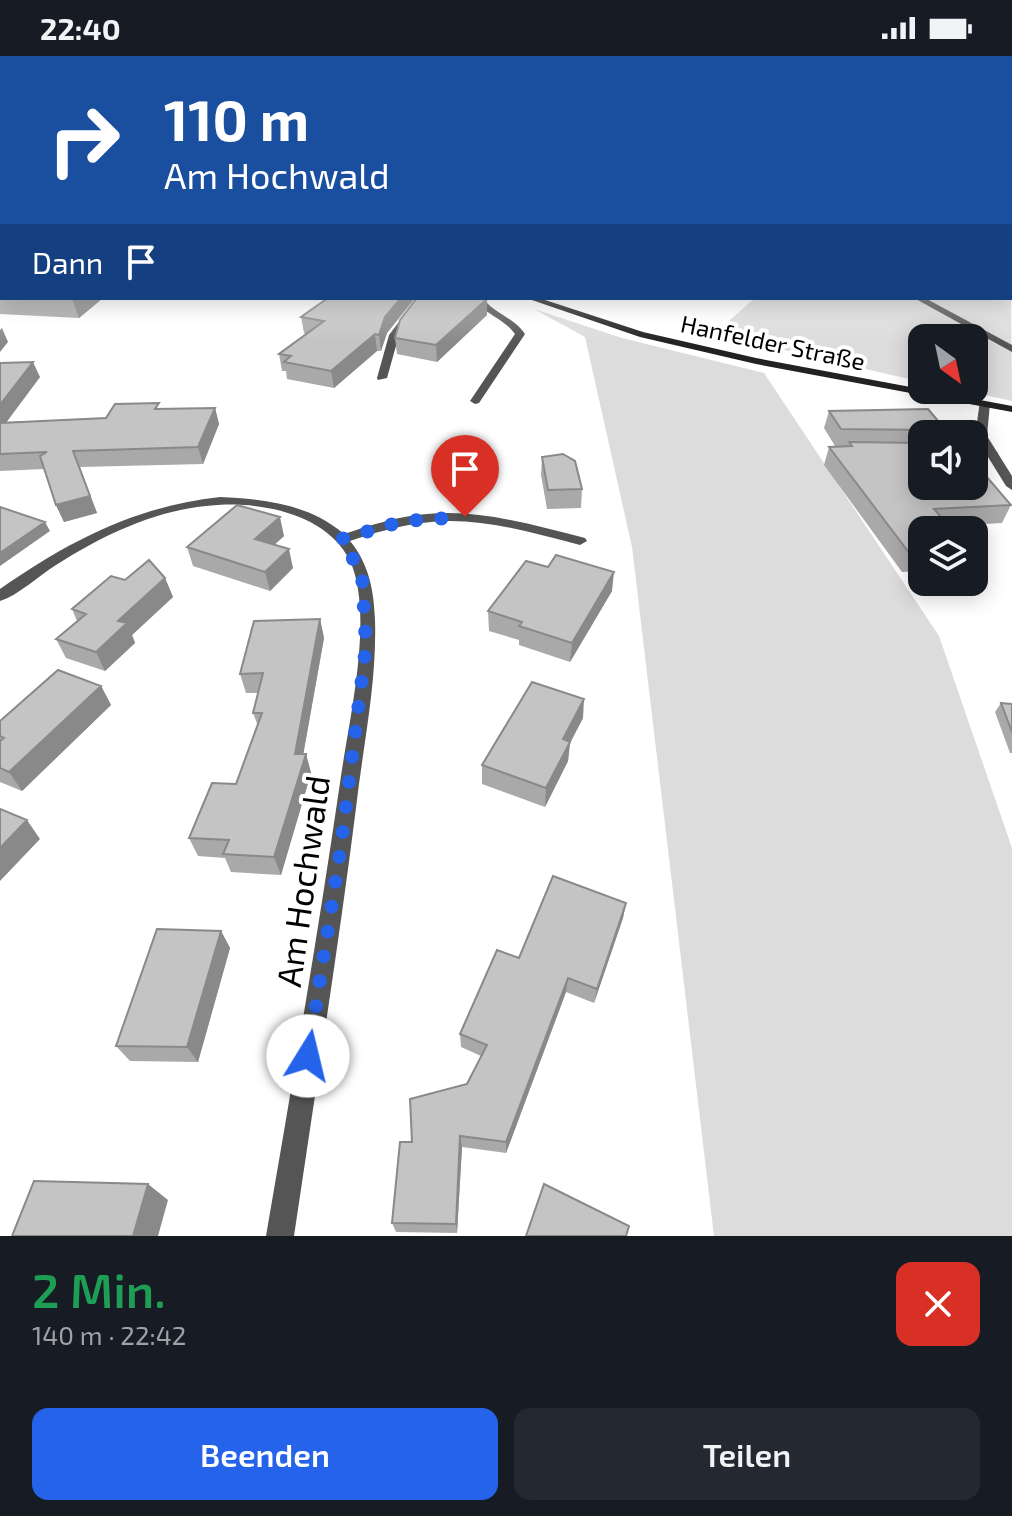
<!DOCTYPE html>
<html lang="de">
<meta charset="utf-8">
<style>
:root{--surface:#171b24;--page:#242831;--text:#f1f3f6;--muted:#9ea1a6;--accent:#2563eb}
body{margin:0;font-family:"Exo 2",sans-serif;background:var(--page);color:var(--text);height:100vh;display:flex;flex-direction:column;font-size:30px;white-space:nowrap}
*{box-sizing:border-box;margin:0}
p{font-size:26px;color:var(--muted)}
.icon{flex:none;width:44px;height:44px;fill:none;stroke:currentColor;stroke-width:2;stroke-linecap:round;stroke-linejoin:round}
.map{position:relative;height:1180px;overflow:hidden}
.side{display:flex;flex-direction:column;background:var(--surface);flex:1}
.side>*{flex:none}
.guide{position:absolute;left:0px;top:0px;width:1012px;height:244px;box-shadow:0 4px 20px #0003;background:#1a4fa0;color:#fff;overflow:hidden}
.needle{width:52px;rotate:147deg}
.controls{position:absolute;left:908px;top:268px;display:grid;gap:16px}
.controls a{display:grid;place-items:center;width:80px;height:80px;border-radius:16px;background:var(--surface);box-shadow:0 4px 20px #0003;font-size:40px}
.pin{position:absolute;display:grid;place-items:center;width:68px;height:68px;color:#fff;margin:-82px -34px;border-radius:50% 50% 50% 0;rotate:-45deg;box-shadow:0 0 8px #0007}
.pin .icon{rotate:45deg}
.me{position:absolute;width:88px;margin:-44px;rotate:9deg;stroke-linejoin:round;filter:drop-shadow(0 0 6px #0008)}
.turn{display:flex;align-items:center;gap:28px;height:168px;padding:0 32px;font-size:36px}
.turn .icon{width:104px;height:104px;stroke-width:2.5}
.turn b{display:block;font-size:56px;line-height:68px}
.then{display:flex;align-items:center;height:76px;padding:0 32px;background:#0003;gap:16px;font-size:30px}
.round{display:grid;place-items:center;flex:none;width:84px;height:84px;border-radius:16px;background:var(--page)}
.headline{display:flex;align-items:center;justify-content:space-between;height:136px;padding:0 32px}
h1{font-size:48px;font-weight:600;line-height:60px;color:#1e9e55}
.cta{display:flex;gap:16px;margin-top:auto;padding:16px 32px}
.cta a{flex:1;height:92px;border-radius:16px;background:var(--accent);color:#fff;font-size:32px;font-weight:600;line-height:92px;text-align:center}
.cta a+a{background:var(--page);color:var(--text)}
.status{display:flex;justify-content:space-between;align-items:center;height:56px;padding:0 40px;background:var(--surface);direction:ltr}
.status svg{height:22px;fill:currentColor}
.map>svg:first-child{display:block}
</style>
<div class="status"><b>22:40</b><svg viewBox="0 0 49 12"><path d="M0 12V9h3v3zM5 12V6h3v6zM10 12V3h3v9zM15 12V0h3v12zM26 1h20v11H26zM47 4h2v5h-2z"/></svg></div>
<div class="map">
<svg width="1012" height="1180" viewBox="0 0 1012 1180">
<rect width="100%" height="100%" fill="#fff"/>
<path fill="#dcdcdc" d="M1010,122L1012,345L962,334H974V282H922V326L714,278L755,242H1010Z
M534,253L622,282L764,317L939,580L1012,792V1180H714L632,491L585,281Z"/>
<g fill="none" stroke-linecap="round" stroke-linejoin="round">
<path fill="#555" fill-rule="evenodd" d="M475,242H483C494,258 514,261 525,278L479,347L475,348L470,345L515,278C504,262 484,259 475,242Z
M914,242H925L1012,289V296Z
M974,393H992L998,397L992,401H974Z"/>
<path fill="#555" fill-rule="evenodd" d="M417,242H426L399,279L387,322L378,324L377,322L389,279Z
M980,345L990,347L987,380L1012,420V434L1006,430L975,380Z
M220,441C264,443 309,448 344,478C371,469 399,460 427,458C481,453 533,469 585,482L587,485L580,489C529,476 475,459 422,467C397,470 374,477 350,485C369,508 374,535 375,564C377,627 363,690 356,752C338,895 315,1037 294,1180H266C292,1029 318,878 340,727C348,668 375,559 350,505C328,459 264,446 218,449C159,452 105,478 56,509C38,520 19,539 0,545V533C71,484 134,451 220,441Z"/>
<path fill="#222" fill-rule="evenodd" d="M526,242H539L643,276L756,302L1012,350V356L756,308L640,281Z"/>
</g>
<path fill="#a9a9a9" d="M0,122H2V242H103L79,262L0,258Z
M328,242H415L387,277L381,295H377L334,332L287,323L286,315H282L279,298L306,278L304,277L301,261Z
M487,259L437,306L397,298L395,282Z
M0,307L40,321L6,366L106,362L161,353L215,352L219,368L203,408L80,411L97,457L64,466L56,449L44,413L0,415Z
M829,355L949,378H922V430L1011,449L1002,467L948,470L922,474V515L902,516L824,409L829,391L848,390H835L824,372Z
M542,401L582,433L581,452L547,453L541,419Z
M284,480L274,489L293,512L270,535L193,510L187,491Z
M165,522L173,541L132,579L135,587L105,615L66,602L56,583L77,565L72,553L125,524Z
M612,535L570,606L519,589V584L489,575L488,555Z
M320,563L324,582L303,698H306L311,717L281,819L231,816L225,802L198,800L189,782L236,728L258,670L253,657L258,637H246L240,618Z
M101,630L111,649L22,735L0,726V665Z
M1001,647L1012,648V697H1010L995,656Z
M583,662L570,687L568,705L545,751L482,728V709Z
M626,847L623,862L594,947L566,936L506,1097L462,1091L457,1177L396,1176L392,1167L412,1086L467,1028L481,1000L461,991L460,978L519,902Z
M221,875L230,892L198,1006L130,1005L116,990Z"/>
<path fill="#898989" d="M72,242H103L79,262Z
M401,242H415L387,277L381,295L379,279L385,261Z
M487,243V259L437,306L436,289Z
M2,272L8,286L0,296V274Z
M375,278L377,295L334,332L331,315Z
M33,306L40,321L0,375V349Z
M215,352L219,368L203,408L198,391Z
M73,395L97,457L64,466L56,449Z
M280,461L284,480L260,502L255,483Z
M45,466L50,475L0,510V497Z
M289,493L293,512L270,535L265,516Z
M614,516L612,535L570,606L572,587Z
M165,522L173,541L132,579L135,587L105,615L96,596L118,565Z
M320,563L324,582L300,717L295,698Z
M101,630L111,649L22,735L9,716Z
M584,643L583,662L570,687L568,705L545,751L546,732L563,683Z
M306,698L311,717L281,819L274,801Z
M27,764L40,783L0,825V792Z
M626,847L623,862L594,947L597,933Z
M221,875L230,892L198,1006L187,991Z
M568,922L566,936L506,1097V1086Z
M460,1080L462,1091L457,1177L456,1168Z
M148,1128L168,1144L158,1180H133Z"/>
<path fill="#c4c4c4" stroke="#898989" stroke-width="2" d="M0,122H2V196H0Z
M2,207V240H0V208Z
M328,242H401L385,261L379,279L375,278L331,315L284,306L291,300L279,298L324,265L301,261Z
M417,242H480L487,243L436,289L395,282L400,264Z
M33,306L0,349V307Z
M159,347L155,353L215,352L198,391L73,395L90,440L56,449L40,400L47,396L0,398V367L106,362L115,348Z
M928,353L949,378H930L931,374L841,373L829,355Z
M849,386L922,387V430H974V406L1011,449L934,453L952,474H922V497L910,498L829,391L852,390Z
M563,398L575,405L582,433L548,434L542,401Z
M237,449L280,461L255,483L289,493L265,516L187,491Z
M0,451L45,466L0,497Z
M556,499L614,516L572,587L519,570L522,566L488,555L526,505L548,511Z
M149,504L165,522L118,565L127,567L96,596L56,583L86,558L72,553L111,520L125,524Z
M320,563L295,698H306L274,801L223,798L229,784L189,782L212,727L236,728L262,657H253L263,617L240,618L254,565Z
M58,614L101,630L9,716L0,712V685L4,682L0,680V665Z
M532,626L584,643L563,683L570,686L546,732L482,709Z
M1001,647L1012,648V676Z
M0,753L27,764L0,792Z
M553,820L626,847L597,933L568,922L506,1086L460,1080L456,1168L392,1167L400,1086H412L410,1043L467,1028L487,989L460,978L497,894L519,902Z
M157,873L221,875L187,991L116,990Z
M34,1125L148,1128L133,1180H12Z
M544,1128L629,1170L626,1180H526Z"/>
<linearGradient id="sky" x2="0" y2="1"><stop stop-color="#8cadcc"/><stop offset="0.43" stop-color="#fff"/><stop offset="1" stop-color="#fff" stop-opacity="0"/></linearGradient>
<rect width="1012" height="287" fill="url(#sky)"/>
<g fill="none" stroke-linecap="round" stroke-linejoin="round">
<path stroke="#2563eb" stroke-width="14" stroke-dasharray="0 25.2" d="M308,1000L341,790L366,590L362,518L341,483L404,465L465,461"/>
</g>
<g text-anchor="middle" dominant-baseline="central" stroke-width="8" stroke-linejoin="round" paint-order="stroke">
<g font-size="24" fill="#000" stroke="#fff">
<text transform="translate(773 286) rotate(12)">Hanfelder Straße</text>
</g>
<g font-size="34" fill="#000" stroke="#fff">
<text transform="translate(302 825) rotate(-82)">Am Hochwald</text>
</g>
</g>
</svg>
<div class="controls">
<a><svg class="needle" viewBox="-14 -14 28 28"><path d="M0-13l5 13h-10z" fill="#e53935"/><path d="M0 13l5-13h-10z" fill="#9ea1a6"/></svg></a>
<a><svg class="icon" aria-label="sound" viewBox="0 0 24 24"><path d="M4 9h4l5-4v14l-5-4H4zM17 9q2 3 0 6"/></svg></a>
<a><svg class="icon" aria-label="layers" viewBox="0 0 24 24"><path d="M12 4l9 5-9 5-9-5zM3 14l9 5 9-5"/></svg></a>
</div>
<div class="pin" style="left:465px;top:461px;background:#d93025"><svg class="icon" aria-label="arrive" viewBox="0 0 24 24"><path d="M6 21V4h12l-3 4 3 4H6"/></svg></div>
<svg class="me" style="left:308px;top:1000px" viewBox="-20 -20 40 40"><circle r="19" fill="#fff"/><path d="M0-13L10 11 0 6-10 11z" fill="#2563eb"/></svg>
<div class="guide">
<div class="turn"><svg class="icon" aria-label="right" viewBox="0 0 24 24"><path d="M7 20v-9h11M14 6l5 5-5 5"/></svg><div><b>110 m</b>Am Hochwald</div></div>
<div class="then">Dann<svg class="icon" aria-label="arrive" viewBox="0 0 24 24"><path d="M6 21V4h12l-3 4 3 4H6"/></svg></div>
</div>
</div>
<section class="side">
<div class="headline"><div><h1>2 Min.</h1><p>140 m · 22:42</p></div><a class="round" style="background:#d93025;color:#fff"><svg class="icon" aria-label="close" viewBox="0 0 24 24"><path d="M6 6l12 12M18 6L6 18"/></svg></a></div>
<div class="cta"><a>Beenden</a><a>Teilen</a></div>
</section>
